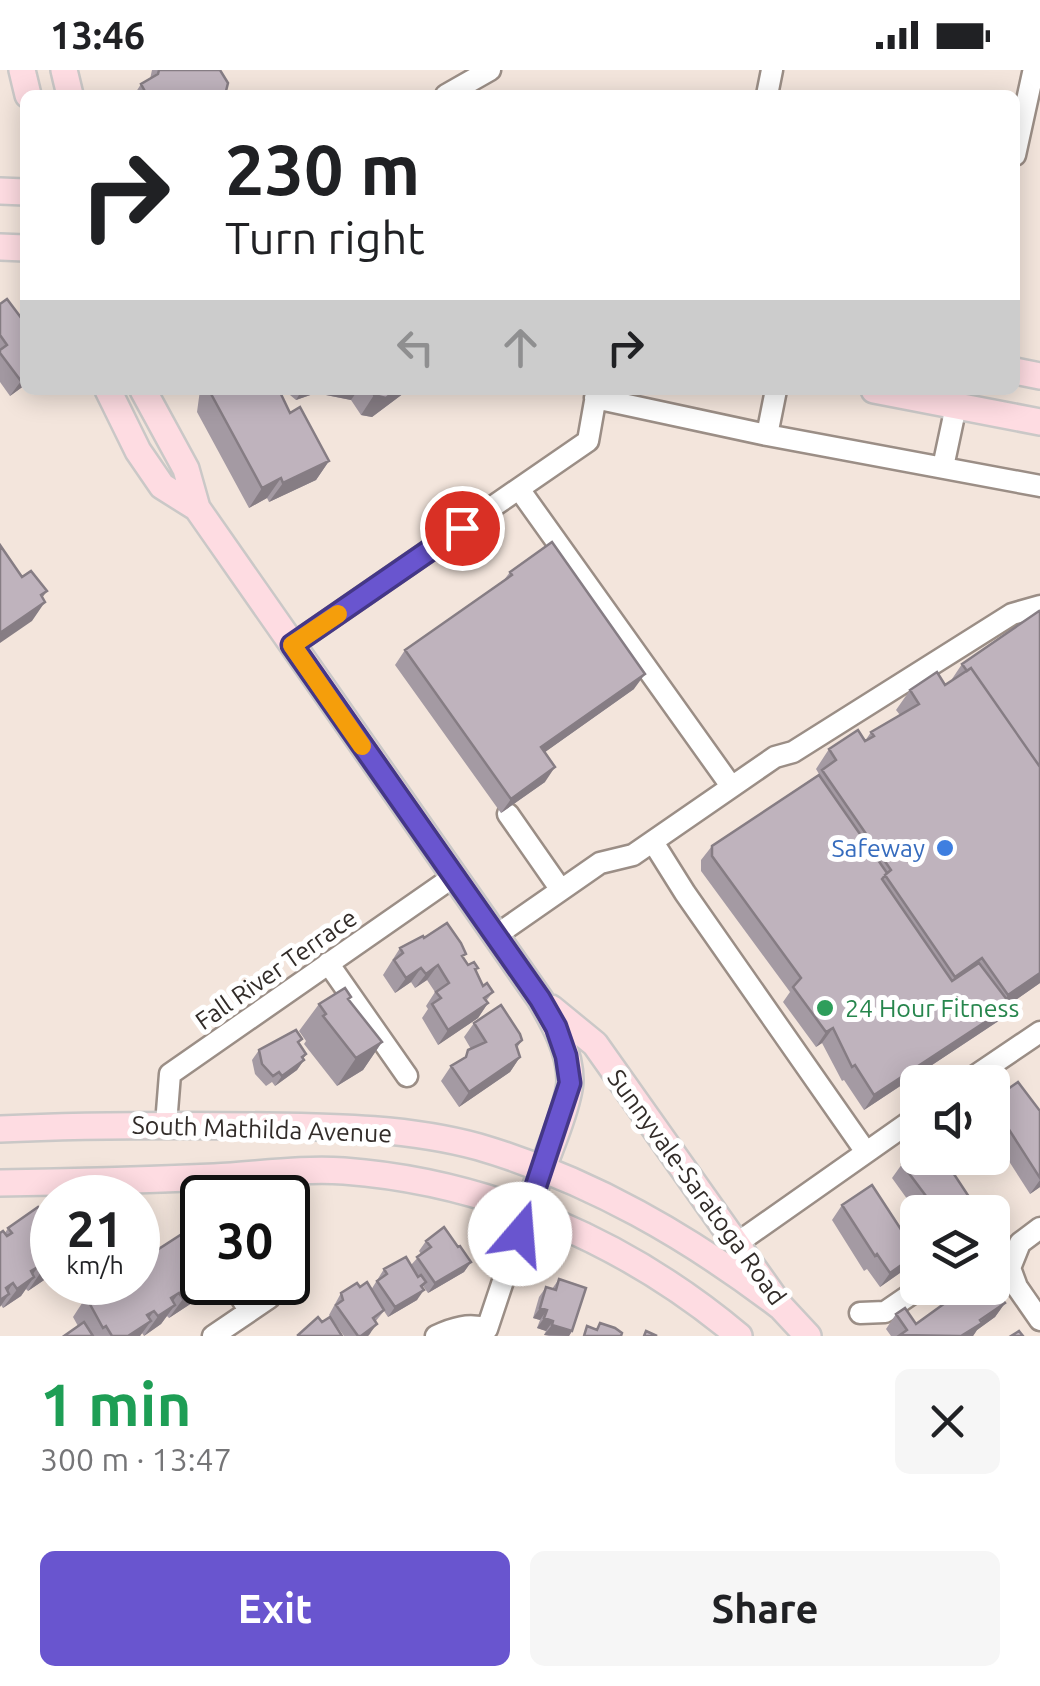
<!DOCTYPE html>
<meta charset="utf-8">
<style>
:root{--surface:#fff;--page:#f6f6f6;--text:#202124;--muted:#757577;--accent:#6955cf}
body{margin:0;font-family:Ubuntu,sans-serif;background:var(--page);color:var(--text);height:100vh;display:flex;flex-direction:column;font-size:38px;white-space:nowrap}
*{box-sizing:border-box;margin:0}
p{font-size:32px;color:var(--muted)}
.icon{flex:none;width:55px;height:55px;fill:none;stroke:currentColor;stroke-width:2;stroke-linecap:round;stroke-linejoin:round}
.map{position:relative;height:1266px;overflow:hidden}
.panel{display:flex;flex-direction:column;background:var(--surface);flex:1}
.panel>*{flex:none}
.banner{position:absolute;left:20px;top:20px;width:1000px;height:305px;border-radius:15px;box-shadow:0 5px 25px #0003;background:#fff;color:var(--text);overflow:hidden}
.fabs{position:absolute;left:900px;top:995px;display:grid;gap:20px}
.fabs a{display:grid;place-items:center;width:110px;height:110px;border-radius:15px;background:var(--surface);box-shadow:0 5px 25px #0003;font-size:50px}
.speed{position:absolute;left:30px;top:1105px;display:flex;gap:20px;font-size:50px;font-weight:700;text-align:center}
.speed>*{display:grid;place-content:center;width:130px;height:130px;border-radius:50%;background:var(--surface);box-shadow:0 5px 25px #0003;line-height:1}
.speed small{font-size:25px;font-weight:400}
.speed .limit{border:5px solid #111;border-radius:15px;background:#fff;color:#111}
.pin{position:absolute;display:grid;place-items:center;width:85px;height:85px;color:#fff;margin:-42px;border:5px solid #fff;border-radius:50%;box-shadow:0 2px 10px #0007}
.me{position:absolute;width:110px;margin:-55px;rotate:18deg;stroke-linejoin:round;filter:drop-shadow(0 0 8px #0008)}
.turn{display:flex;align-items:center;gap:35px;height:210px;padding:0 40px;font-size:45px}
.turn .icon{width:130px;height:130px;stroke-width:2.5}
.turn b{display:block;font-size:70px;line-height:85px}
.lanes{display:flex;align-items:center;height:95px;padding:0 40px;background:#0003;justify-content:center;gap:50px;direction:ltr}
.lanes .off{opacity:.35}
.round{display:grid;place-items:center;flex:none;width:105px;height:105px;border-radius:15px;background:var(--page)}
.overview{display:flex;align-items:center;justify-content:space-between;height:170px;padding:0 40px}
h1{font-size:60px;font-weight:700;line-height:75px;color:#1e9e55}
.button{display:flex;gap:20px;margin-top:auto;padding:20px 40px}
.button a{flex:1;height:115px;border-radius:15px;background:var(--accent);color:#fff;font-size:40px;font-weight:700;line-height:115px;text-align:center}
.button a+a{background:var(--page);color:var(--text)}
.status{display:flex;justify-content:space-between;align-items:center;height:70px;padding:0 50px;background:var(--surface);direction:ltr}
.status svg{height:28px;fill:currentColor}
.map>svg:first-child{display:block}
</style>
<div class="status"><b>13:46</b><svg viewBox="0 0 49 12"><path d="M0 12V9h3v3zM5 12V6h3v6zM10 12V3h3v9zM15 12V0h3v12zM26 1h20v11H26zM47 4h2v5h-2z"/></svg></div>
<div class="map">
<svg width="1040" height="1266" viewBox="0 0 1040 1266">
<rect width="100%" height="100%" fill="#f3e5dc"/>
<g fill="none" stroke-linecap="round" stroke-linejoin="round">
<g stroke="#9b8e86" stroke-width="25">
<path id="minor" d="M446,25L490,0
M767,25L772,0
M1015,85L1033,3
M595,328L767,365L1040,416
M767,365L776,320
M943,397L956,336
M519,419L731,716
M292,575L588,371L597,320
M508,744L561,820
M653,772L685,823L866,1082
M495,866L600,793L633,785L775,687L793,682L1012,544L1040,536
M328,893L407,1006
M966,1012L1040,962
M166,1054L170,1004L453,807
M253,1128V1105
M1040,1158L1020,1173L1010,1198L1017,1217L1040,1250
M736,1174L918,1046
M232,1212L249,1241
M860,1243L885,1242L920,1218
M487,1259L527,1139
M213,1266L269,1228L275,1212
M436,1266C453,1258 469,1253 487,1259"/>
</g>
<g stroke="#cac8c7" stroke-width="30">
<path id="major" d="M22,0L28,25
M64,0L70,25
M0,121L25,122
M0,177L25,178
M1015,301L1040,306
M108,320L138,381L162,416L197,438
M143,320L186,399L197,438L540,929C554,953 570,981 570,1010C570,1036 537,1110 527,1139
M874,320L1040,352
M551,938L595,974L781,1237L808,1266
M0,1059C89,1055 178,1055 267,1056C338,1057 410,1058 479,1077C591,1110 689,1167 781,1237
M0,1113C71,1112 143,1110 214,1107C256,1105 301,1098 344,1101C490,1112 627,1172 739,1266"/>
</g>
<use href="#minor" stroke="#fff" stroke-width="20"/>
<use href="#major" stroke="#fedce2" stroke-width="25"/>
</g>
<path fill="#a49aa3" d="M152,0H220L225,25H134L141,14L150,9Z
M0,234L22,249L25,247V315L10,326L0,312Z
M200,320H279L290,343L329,391L316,410L269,432L267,428L249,438L197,342Z
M284,320H408L372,347L361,345L351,330L316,323L296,330Z
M510,502L634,619L545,682V712L501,743L395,595L405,580L504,510Z
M1039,541L1040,913L1010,934L1000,950L864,1040L844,1010L842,1011L822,973L816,977L783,932L790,922L701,801V790L712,776L819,704L816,699L829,679L865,671L871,662L900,645L896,640L910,620L945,615L953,610L952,609L962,594Z
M424,868L463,887L468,895L476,901L483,916L493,922L486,931L488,933L478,948L438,975L422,948L428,939L426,936L435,922L427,910L415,918L411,912L395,923L383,905L400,878Z
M351,927L349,930L382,972L363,1000L337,1016L304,974L306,971L299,961L319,934Z
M474,953L522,970L517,978L520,987L510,1002L459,1037L441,1011L451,996L462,990L471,979L464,967Z
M299,974L306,984L303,989L304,990L297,1000L275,1016L272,1012L266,1016L255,1004L252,990L259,980Z
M992,1030L1040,1041V1117L1030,1124L992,1065Z
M902,1094L979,1142H918V1144L892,1108Z
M842,1135L917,1184L907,1198L880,1217L867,1199L864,1201L832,1150Z
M8,1158L52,1159V1202L50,1206L28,1221L26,1219L21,1226L3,1238L1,1235L5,1163Z
M426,1171L458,1177L471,1192L464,1202L428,1223L423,1216L417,1230L388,1247L384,1241L375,1252L370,1264L368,1266H344L329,1245L341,1223L360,1217L371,1220L384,1199L411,1195L421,1184L419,1181Z
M151,1184L201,1227L169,1248L167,1246L161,1254L144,1266L142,1263L140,1266H64L78,1256L73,1247L86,1227L138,1212L146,1192Z
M559,1209L572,1261L569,1266H549L544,1265L546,1261L537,1258L540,1250L533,1248L539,1227L546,1217L552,1219Z
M944,1218H992L1005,1233L995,1247L977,1260L973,1266H891L886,1259L896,1244L916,1254L949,1230L942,1220Z"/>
<path fill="#867d84" d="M25,307V315L10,326L21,311Z
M302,320H358L351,330L316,323L296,330Z
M396,320H408L372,347L361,345L374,325Z
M329,391L316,410L269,432L283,413Z
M281,408L267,428L249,438L262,418Z
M47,521L34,539L45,532L32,551L0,573V563Z
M645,604L634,619L531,692L541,677Z
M555,697L545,712L501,743L511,729Z
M438,895L427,910L415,918L426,904Z
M421,898L411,912L395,923L406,908Z
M1040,903V913L994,945L1008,925Z
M488,933L478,948L438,975L448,960Z
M1011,935L1000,950L864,1040L874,1025Z
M833,958L822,973L816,977L826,962Z
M382,972L363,1000L337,1016L356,988Z
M306,984L300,993L304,990L297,1000L275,1016L282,1006Z
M520,987L510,1002L459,1037L469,1022Z
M1040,1110V1117L1030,1124Z
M917,1184L907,1198L880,1217L890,1203Z
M52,1192V1202L50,1206L28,1221L41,1202Z
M471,1192L464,1202L428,1223L435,1213Z
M38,1197L27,1212L34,1207L21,1226L3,1238L31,1201Z
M207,1212H211L201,1227L169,1248L183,1229Z
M426,1212L419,1222L424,1220L417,1230L388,1247L395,1237Z
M13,1213L3,1229L9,1224L0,1237V1227L6,1218Z
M179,1223L166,1240L175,1235L161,1254L144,1266L171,1228Z
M1005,1233L995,1247L977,1260L973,1266H961Z
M540,1238L547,1240L540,1250L533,1248Z
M154,1241L144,1255L151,1251L140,1266H128L147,1245Z
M544,1248L553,1251L546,1261L537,1258Z
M377,1254L368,1266H361Z
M552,1255L572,1261L569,1266L544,1265Z"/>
<path fill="#bfb3bd" stroke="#867d84" stroke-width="2.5" d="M159,0H220L228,13L225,25H147L141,14L158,4Z
M7,229L22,249L25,247V307L21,311L0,283V280L7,275L0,265V234Z
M211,320H279L290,343L300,337L329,391L283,413L281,408L262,418L210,322Z
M371,320H396L386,328L374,325Z
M552,472L645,604L541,677L555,697L511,729L405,580L512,505L510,502Z
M0,475L22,507L31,501L47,521L41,525L45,532L0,563Z
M1039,541L1040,543V697L971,598L967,601L962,594Z
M971,598L1040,697V903L1008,925L982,888L955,907L885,805L891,800L822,700L836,690L829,679L858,660L865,671L874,666L871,662L919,634L910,620L937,602L945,615Z
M819,705L887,803L882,809L952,911L979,893L1011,935L874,1025L855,995L852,997L833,958L826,962L793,917L801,908L712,786V776Z
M447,853L461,873L466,884L462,886L468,895L474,892L478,898L475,899L483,916L487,913L493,922L484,928L488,933L448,960L432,934L441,928L436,922L449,913L438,895L426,904L421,898L406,908L394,890L403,883L400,878L423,866L424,868Z
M345,918L351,927L348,929L382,972L356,988L323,946L326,944L319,934Z
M501,935L520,964L522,970L516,975L520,987L469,1022L451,996L466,987L468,980L486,972L474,953Z
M296,960L302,969L298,972L306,984L302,987L304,990L282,1006L279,1002L273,1006L262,994L259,980Z
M1018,1012L1040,1041V1108L992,1033V1030Z
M918,1083V1088H938L941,1091L944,1089L979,1142H938L902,1094Z
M872,1115L917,1184L890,1203L877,1184L875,1186L842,1135Z
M38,1137L52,1159V1194L41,1202L38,1197L31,1201L34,1207L17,1219L13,1213L6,1218L9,1224L0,1230V1163L3,1161L7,1166L12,1163L8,1158Z
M444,1157L458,1177L460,1176L471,1192L435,1213L417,1187L431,1177L426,1171Z
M185,1162L202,1189V1212H207L183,1229L179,1223L171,1228L175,1235L158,1246L154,1241L147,1245L151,1251L128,1266H112L106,1256L103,1258L86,1227L109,1212H138V1193L144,1189L147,1194L154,1189L151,1184Z
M406,1187L418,1207L421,1205L426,1212L421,1216L424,1220L395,1237L377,1211L387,1204L384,1199Z
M559,1209L586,1218L572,1261L552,1255L553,1251L544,1248L547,1240L540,1238L546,1217L556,1220Z
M367,1212L384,1240L373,1248L377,1254L361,1266H358L336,1235L343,1230L341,1223L357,1213L360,1217Z
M992,1215L1005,1233L980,1250L982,1253L961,1266L900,1265L907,1260L896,1244L905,1238L916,1254L963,1220L961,1218H992Z
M318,1247L322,1252L330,1247L342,1266H299L298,1265Z
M84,1252L93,1266H64Z
M600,1253L615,1258L622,1263L621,1266H584L587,1256L597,1260Z
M646,1261L657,1266H644Z
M1019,1261L1023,1266H1011Z"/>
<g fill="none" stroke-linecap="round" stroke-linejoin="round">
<g stroke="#443787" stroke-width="25">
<path id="route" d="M462,458L292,575L540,929L556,957L566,986L570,1013L520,1164"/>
</g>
<use href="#route" stroke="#6955cf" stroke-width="18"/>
<path stroke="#f59e0b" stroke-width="18" d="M338,544L292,575L362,676"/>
</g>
<circle fill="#3f7fe0" stroke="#fff" stroke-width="4" cx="945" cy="778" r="10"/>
<circle fill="#2e9e5b" stroke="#fff" stroke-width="4" cx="825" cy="938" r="10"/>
<g text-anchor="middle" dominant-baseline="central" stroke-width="10" stroke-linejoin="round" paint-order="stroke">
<g font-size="25" fill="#366cbe" stroke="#fff" text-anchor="end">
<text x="925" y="778">Safeway</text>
</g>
<g font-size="25" fill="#322c29" stroke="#fff">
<text transform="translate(276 899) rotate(-35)">Fall River Terrace</text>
<text transform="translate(262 1059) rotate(2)">South Mathilda Avenue</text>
<text transform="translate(697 1117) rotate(54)">Sunnyvale-Saratoga Road</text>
</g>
<g font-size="25" fill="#27864d" stroke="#fff" text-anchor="start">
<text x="845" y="938">24 Hour Fitness</text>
</g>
</g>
</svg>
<div class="fabs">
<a><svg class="icon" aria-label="sound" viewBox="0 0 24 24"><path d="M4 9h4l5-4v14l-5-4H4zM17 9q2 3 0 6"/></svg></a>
<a><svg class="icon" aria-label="layers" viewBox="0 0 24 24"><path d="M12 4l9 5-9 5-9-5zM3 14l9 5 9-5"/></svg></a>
</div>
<div class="speed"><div>21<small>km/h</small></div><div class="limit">30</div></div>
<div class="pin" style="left:462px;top:458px;background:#d93025"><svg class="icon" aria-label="arrive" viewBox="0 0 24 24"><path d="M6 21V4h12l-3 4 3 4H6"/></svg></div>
<svg class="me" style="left:520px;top:1164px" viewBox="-20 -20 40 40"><circle r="19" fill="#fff"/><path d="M0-13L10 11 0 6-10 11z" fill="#6955cf"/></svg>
<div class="banner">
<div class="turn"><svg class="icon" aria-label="right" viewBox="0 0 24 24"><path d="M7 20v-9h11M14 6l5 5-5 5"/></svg><div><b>230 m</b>Turn right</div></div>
<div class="lanes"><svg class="icon off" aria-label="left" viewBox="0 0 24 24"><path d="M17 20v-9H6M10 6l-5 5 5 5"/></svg><svg class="icon off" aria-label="ahead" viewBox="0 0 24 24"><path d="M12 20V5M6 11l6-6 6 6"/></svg><svg class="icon" aria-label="right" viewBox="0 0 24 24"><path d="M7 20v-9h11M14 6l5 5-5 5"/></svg></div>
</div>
</div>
<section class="panel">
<div class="overview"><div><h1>1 min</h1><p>300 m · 13:47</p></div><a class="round"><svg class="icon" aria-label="close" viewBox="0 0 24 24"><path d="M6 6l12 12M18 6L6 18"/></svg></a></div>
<div class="button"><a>Exit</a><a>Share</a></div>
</section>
